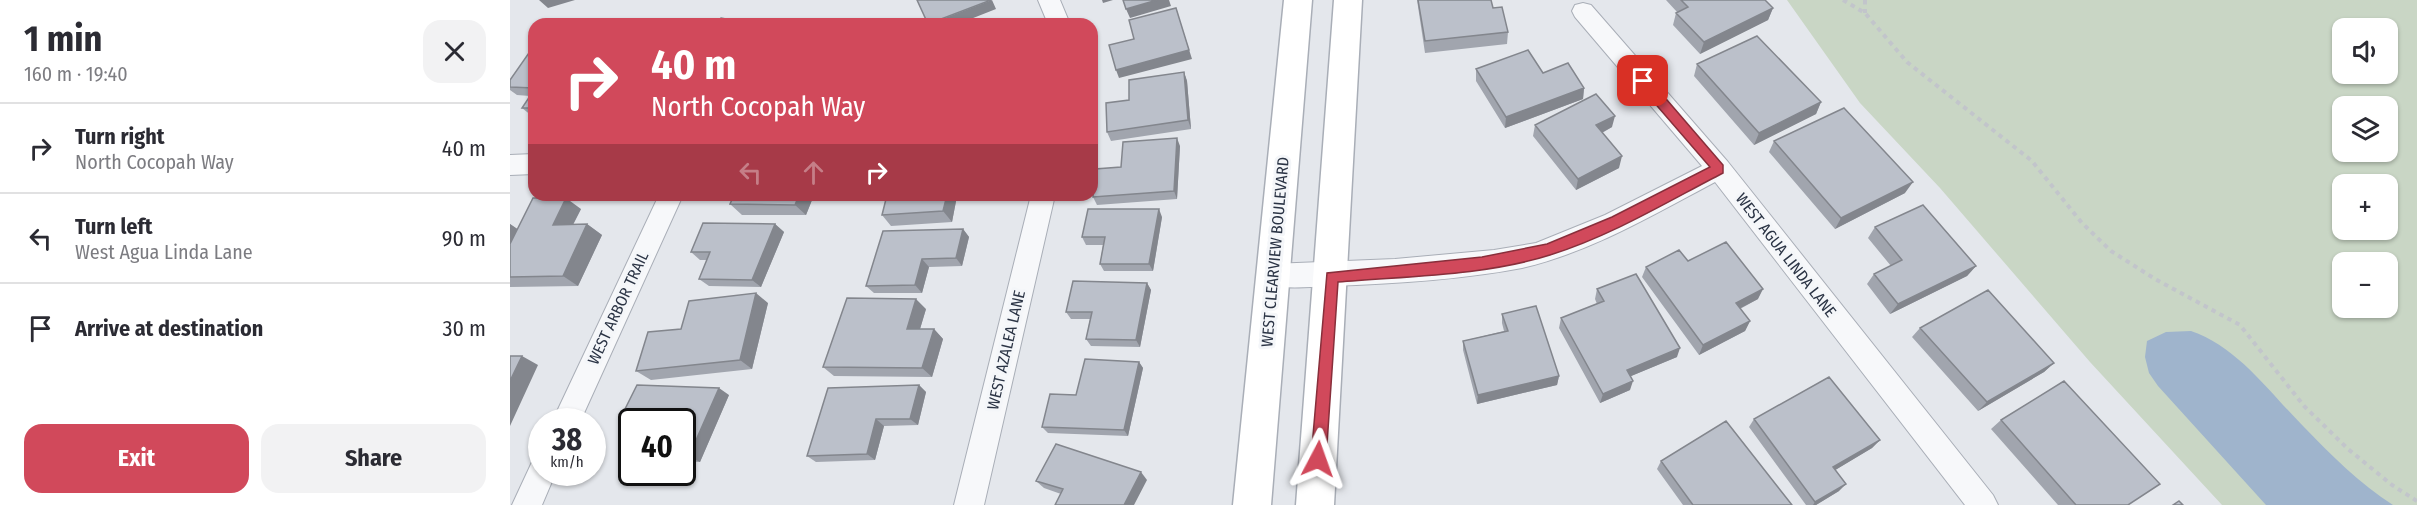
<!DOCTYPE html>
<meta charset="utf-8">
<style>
:root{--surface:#fff;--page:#f2f2f3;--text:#2b2b33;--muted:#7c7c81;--line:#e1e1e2;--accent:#d1495b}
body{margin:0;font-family:"Fira Sans Condensed",sans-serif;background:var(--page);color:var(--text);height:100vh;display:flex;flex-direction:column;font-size:22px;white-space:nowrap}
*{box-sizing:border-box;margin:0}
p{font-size:20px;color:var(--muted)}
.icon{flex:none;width:33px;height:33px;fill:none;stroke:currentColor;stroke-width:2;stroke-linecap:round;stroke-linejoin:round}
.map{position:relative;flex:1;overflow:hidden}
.panel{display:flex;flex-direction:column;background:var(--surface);width:510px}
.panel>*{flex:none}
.banner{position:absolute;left:18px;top:18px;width:570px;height:183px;border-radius:18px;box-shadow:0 2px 4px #0004;background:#d1495b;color:#fff;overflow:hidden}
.buttons{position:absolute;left:1822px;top:18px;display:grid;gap:12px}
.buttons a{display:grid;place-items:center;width:66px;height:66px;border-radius:12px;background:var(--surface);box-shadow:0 2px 4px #0004;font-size:30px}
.speed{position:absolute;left:18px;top:408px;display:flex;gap:12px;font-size:30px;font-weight:700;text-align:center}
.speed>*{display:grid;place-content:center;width:78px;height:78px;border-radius:50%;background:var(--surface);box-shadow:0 2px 4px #0004;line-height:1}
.speed small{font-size:15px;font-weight:400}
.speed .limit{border:3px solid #111;border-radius:9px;background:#fff;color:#111}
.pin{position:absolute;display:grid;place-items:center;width:51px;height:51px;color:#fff;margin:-26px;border-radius:12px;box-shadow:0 3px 9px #0006}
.me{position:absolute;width:66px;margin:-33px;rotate:4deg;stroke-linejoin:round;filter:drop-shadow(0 0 4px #0008)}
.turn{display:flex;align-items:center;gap:21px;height:126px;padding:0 24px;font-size:27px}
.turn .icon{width:78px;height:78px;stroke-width:2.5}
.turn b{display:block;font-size:42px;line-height:51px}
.lanes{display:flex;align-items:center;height:57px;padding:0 24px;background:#0003;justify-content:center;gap:30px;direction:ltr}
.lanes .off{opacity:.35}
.round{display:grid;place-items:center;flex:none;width:63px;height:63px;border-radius:18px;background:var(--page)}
.overview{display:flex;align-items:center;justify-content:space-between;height:102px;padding:0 24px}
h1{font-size:36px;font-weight:700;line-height:45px}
.primary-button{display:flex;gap:12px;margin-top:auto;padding:12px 24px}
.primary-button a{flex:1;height:69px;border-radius:18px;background:var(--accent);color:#fff;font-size:24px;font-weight:700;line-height:69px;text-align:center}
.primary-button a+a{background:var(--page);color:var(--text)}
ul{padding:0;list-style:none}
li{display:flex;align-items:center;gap:18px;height:90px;padding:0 24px;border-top:2px solid var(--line)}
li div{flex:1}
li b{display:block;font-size:22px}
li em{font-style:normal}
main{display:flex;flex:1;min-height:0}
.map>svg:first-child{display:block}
</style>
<main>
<section class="panel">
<div class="overview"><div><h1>1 min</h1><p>160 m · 19:40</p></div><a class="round"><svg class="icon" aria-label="close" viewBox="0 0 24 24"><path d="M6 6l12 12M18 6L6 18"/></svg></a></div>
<ul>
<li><svg class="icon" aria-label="right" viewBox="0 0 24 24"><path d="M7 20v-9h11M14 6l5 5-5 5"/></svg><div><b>Turn right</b><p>North Cocopah Way</p></div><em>40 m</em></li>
<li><svg class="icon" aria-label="left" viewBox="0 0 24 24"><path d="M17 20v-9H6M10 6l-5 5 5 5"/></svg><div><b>Turn left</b><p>West Agua Linda Lane</p></div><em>90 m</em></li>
<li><svg class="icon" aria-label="arrive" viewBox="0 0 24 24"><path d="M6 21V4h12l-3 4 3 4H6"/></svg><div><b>Arrive at destination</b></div><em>30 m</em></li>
</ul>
<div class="primary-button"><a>Exit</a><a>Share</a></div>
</section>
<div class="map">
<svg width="1907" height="505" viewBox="0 0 1907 505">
<rect width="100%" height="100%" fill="#e4e7ec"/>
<path fill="#c9d6c5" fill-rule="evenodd" d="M1277,0H1907V505H1712L1580,362L1430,188L1350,103ZM1833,28H1878V74H1833ZM1833,106H1878V152H1833ZM1833,184H1878V230H1833ZM1833,262H1878V308H1833Z"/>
<path fill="#9fb4cc" d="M1681,331C1728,347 1759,392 1793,426C1820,454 1850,484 1883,505H1756L1648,386L1639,373L1635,357L1637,341L1656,332Z"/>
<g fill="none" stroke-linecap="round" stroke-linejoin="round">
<g stroke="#a9aeb7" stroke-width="2">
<path id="street" d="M528,0H550L560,24H538Z
M1073,3L1081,5L1218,162L1483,495L1488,505H1455L1205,182C1143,215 1081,252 1012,268C949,280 882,284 817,286C797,287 772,290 753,283L749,275L753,267L762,264L885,259L984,250L1026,243L1095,215L1192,166L1065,17L1062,11L1065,5Z
M24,154V174L0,175V155Z
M149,195H173L70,422H42Z
M521,195H545L474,505H444Z
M32,458V472H46L32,505H2L22,462Z"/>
</g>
<g stroke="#a9aeb7" stroke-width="3">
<path id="secondary" d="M774,0H802L761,505H723Z
M824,0H852L824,505H786Z"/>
</g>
<path stroke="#c2c5cb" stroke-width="4" stroke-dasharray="4.5 4.5" stroke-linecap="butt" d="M1333,0L1355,13L1397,62L1522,161L1572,223L1601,251L1645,279L1730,325L1794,406L1838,449L1882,485L1907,501
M1355,0V13"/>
<use href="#street" fill="#f7f8fa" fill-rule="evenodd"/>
<use href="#secondary" fill="#fff" fill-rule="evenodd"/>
</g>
<path fill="#a1a5ae" d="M907,0H981L983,8L998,32L997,44L915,53Z
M1156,0H1255L1263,8L1258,20L1190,54L1163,25L1166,13L1167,12Z
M24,50V116H22L12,108L20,96L7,95L0,90V80Z
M1187,64L1311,102L1306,114L1244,145L1184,76Z
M966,69L1033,73L1074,88L1073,99L995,128L966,81Z
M674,72L677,81L681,129L601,141L597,132L619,100Z
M1025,125L1102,127L1092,133L1109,168L1066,190L1023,136Z
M1264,141L1395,193L1325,229L1259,152Z
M670,146L667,199L587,205L583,197Z
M304,195L296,215H232L220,204Z
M377,195H456L447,196L442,222L381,226L372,215Z
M71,209L63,225L77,224L92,235L68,286L0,287V224L7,229Z
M652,217L643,271H594L590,264L593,245H576L572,237Z
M265,224L274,232L251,287L199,286L189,279L197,260H190L181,252Z
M1365,227L1466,266L1457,276L1380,314L1357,284L1364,274L1381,266L1358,238Z
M453,229L459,237L452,266L419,267L412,293H364L356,286Z
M1178,261L1248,299L1230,309L1240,321L1235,331L1189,355L1132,277L1136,267Z
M637,283L641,290L630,347L581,346L576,339L580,319H561L556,312Z
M1087,289L1167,357L1121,376L1120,390L1090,403L1049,328L1051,318L1087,304L1085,299Z
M258,303L242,369L141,380L126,371L171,329Z
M416,309L410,329H424L433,339L422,377L324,376L313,367Z
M992,314L1049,376L1047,385L967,404L953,350V341L994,331L992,323Z
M1410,328L1544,363L1534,372L1468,411L1402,337Z
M629,362L633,368L618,436L538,433L532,427L566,395Z
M409,385L416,392L408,425L374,426L365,460L306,462L297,456Z
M219,395L190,462L172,461V422H122V425L110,419Z
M1244,419L1370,440L1362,448L1325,470L1329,491L1306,505H1296L1239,427Z
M1491,420L1618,505H1548L1481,429Z
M1151,461L1282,505H1173L1147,469Z
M637,480L551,494L534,488L526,481Z"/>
<path fill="#83868d" d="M29,0H65L38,8Z
M482,0L486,9L448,24H419Z
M592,0H603L593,3Z
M647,0H659L661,6L620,18L616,9Z
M666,8L682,59L609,78L606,70Z
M1263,8L1258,20L1190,54L1194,42Z
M674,72L677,81L681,129L678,120Z
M1074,88L1073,99L995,128L996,117Z
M1311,102L1306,114L1244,145L1249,133Z
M1105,116L1102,127L1084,137L1086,125Z
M667,138L670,146L667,199L664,191Z
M1112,156L1109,168L1066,190L1068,179Z
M1403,182L1395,193L1325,229L1331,218Z
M289,195H304L296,215L285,205Z
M437,195L447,196L442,222L433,211Z
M56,198L71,209L57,236L43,225Z
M649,209L652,217L643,271L639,264Z
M0,224L9,230L0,248Z
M77,224L92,235L68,286L53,276Z
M265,224L274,232L251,287L242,280Z
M453,229L459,237L452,266L446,258Z
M412,259L419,267L412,293L405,285Z
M1466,266L1457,276L1380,314L1388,304Z
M637,283L641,290L630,347L626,340Z
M1253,289L1248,299L1221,313L1226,303Z
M246,293L258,303L242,369L230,360Z
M406,299L416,309L407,339L397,329Z
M1240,321L1235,331L1189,355L1193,345Z
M424,329L433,339L422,377L412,368Z
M1170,348L1167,357L1114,379L1117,370Z
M12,356L28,365L0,426V381Z
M629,362L633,368L618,436L614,430Z
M1544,363L1534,372L1468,411L1477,402Z
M1049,376L1047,385L967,404L968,395Z
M1123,381L1120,390L1090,403L1093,394Z
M409,385L416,392L408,425L400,419Z
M209,388L219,395L190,462L179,456Z
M366,419L374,426L365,460L357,454Z
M1370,440L1362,448L1317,475L1323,467Z
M631,472L637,480L624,505H614Z
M1336,484L1329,491L1306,505H1303L1305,502Z"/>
<path fill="#bbc0ca" stroke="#83868d" stroke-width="1.5" d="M407,0H481L418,24Z
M613,0H647L616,9Z
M908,0H981L983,8L992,7L998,32L915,41Z
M1171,0H1255L1263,8L1194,42L1166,13L1178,7Z
M666,8L679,50L606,70L599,45L624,39L619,20Z
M211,18L241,24H205Z
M120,20L176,22L174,24H117Z
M1247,36L1311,102L1249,133L1187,64Z
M21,50H24V88L0,87V80Z
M1018,50L1033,73L1058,63L1074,88L996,117L966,69Z
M674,72L678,120L597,132L596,103L619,100V80Z
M24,90V108H12Z
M1086,94L1105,116L1086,125L1112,156L1068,179L1025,125Z
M1334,108L1403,182L1331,218L1264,141Z
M667,138L664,191L583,197L585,169L611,167L613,142Z
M224,195H289L285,205L220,204Z
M377,195H437L433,211L372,215Z
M23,198H56L43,225L77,224L53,276L0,277V244Z
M1413,205L1466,266L1388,304L1364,274L1392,260L1365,227Z
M578,209H649L639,264H590L595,237H572Z
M193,223L265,224L242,280L189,279L200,252H181Z
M453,229L446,258L412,259L405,285L356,286L373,231Z
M1216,242L1253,289L1226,303L1240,321L1193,345L1136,267L1169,250L1178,261Z
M1126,274L1170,348L1117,370L1123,381L1093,394L1051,318L1094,301L1087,289Z
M563,281L637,283L626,340L576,339L582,312H556Z
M1478,290L1544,363L1477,402L1410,328Z
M246,293L230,360L126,371L138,332L171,329L179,301Z
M337,298L406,299L397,329H424L412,368L313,367Z
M1026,306L1049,376L968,395L953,341L998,331L992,314Z
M0,356H12L0,381Z
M575,359L629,362L614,430L532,427L540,394L566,395Z
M1319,377L1370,440L1323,467L1336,484L1305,502L1244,419Z
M1554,381L1650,484L1618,505H1566L1491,420Z
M127,385L209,388L179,456H172V422H131L132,420L110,419Z
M409,385L400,419H366L357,454L297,456L318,388Z
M1216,421L1282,505H1183L1151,461Z
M122,442V454L116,453Z
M546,444L631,472L614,505H545L553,489L526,481Z
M1669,501L1673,505H1663Z"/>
<path fill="#d1495b" stroke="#882f3b" stroke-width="1.5" d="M1133,76L1138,78L1213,165V173C1157,202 1101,236 1040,255C974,276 897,276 828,282L816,459L814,465L808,467L803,465L801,459L817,273L972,257L1037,244L1102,217L1200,167L1129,85V78Z"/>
<g text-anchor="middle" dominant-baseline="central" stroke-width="6" stroke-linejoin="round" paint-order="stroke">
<g font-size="16" fill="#2b3445" stroke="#f4f6f9">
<text transform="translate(765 252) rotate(-85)">WEST CLEARVIEW BOULEVARD</text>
<text transform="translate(1276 255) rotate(52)">WEST AGUA LINDA LANE</text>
<text transform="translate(108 308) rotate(-65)">WEST ARBOR TRAIL</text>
<text transform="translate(496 350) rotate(-77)">WEST AZALEA LANE</text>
</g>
</g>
</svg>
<div class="buttons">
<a><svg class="icon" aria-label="sound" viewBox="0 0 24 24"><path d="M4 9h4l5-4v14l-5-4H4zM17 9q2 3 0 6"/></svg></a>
<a><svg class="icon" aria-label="layers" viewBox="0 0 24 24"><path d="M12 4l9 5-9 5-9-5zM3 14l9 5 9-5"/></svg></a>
<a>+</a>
<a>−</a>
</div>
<div class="speed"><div>38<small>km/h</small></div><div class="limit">40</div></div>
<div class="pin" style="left:1133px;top:81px;background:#d93025"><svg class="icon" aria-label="arrive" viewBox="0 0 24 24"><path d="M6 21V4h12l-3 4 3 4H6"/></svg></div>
<svg class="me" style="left:808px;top:459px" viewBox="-20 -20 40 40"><path d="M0-17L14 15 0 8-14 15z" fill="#d1495b" stroke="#fff" stroke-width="4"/></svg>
<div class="banner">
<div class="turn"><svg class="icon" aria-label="right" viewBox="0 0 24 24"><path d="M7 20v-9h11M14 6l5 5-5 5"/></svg><div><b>40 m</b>North Cocopah Way</div></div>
<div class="lanes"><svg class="icon off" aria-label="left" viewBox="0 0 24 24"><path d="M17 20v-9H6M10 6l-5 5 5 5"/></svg><svg class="icon off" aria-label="ahead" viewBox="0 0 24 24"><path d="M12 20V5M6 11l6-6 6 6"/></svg><svg class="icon" aria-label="right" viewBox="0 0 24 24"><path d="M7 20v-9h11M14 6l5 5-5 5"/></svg></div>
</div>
</div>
</main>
